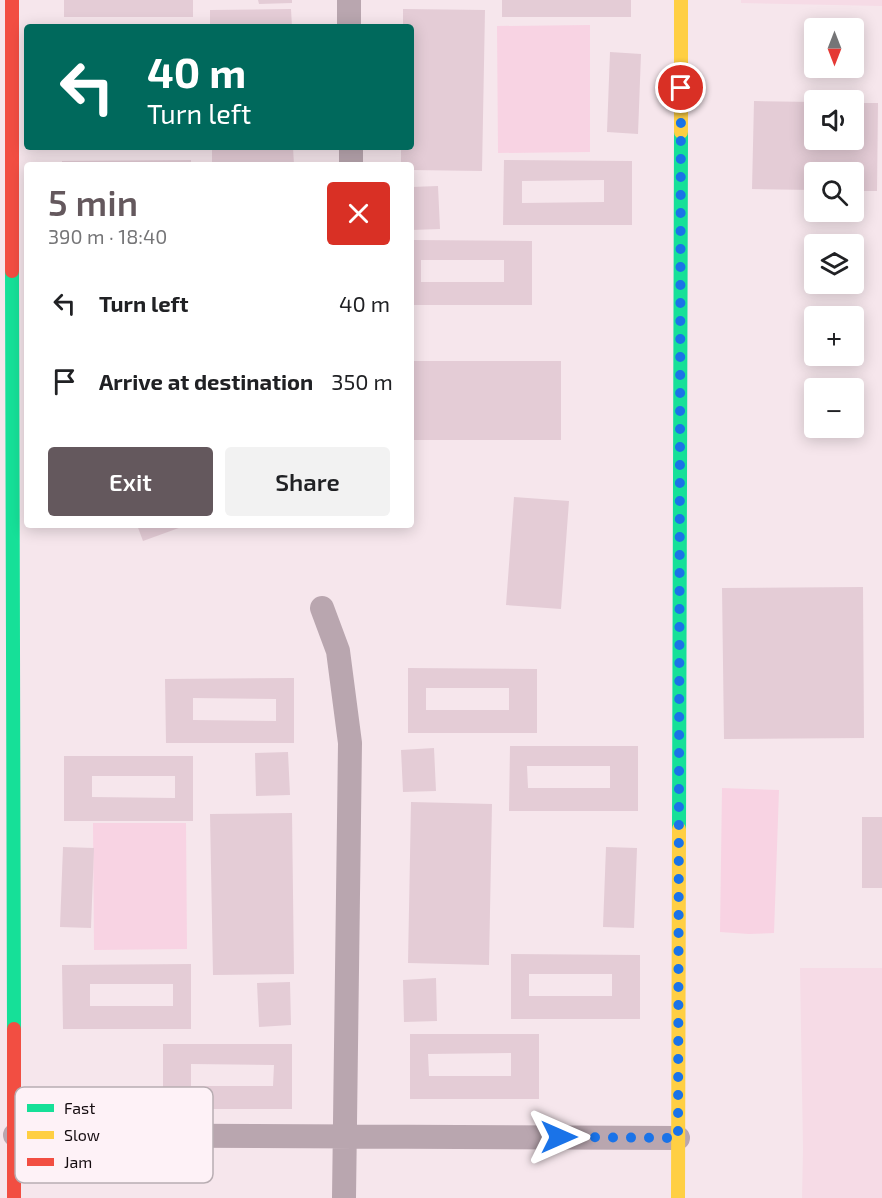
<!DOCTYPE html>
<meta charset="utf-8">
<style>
:root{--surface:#fff;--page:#f2f2f2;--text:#202124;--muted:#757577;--accent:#64585d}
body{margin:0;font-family:"Exo 2",sans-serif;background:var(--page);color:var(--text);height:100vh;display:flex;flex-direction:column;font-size:22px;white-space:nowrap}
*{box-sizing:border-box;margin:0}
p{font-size:20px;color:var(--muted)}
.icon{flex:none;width:33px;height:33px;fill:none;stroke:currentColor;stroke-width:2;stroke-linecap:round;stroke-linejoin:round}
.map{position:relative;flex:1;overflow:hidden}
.panel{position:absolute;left:24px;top:162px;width:390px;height:366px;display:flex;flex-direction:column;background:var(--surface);border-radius:6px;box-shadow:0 3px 15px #0003}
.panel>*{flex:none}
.guide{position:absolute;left:24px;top:24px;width:390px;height:126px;border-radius:6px;box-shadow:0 3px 15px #0003;background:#00695c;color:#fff;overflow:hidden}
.needle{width:39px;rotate:180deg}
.fabs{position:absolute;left:804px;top:18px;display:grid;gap:12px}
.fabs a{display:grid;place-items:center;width:60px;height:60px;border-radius:6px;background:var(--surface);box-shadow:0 3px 15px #0003;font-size:30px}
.pin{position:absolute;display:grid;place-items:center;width:51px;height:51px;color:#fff;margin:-26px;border:3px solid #fff;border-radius:50%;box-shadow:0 2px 6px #0007}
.me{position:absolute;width:66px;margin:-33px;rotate:90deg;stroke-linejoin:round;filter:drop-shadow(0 0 4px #0008)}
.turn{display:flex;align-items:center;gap:21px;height:126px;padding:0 24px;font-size:27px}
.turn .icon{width:78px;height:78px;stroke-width:2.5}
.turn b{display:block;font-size:42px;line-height:51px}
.round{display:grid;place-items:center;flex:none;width:63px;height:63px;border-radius:6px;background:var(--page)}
.overview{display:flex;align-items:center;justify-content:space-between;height:102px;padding:0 24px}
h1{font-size:36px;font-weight:600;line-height:45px;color:var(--accent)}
.action{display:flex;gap:12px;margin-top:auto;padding:12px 24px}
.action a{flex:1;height:69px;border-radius:6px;background:var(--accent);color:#fff;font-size:24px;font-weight:600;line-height:69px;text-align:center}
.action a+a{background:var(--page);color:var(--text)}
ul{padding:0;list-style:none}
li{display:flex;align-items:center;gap:18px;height:78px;padding:0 24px}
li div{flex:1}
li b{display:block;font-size:22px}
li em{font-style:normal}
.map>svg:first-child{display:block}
</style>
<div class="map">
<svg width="882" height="1198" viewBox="0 0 882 1198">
<rect width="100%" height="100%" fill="#f6e6ec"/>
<path fill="#f6dbe6" d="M741,0H882V6L741,3Z
M800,968H882V1198H802L803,1149Z"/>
<path fill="#f8d3e3" d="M590,25V152L498,153L497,26Z
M722,788L779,790L774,933L749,934L720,932Z
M93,823H186L187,949L94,950Z"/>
<path fill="#e4ccd6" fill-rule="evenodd" d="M64,0H193V17H64Z
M258,0H292V3L259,4Z
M502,0H631V17H502Z
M291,9L292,27H210V10Z
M403,9L485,10L482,171L411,170V165H401V147H411V27H403Z
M610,52L641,54L638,134L607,132Z
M754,101L814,102V140H854V103H878L877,191H854V172H814V190L752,189Z
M212,147H293L294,165H212Z
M191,160V165H62V161Z
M504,160L632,161V225H503ZM604,180V202L522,203V181Z
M438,186L440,229L411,230V187Z
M411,240L532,241V305H411ZM421,260H504V282H421Z
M411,361H561V440H411Z
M514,497L569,501L561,609L506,605Z
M137,525H187L143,541Z
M863,587L864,738L724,739L722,588Z
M408,668L537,669V733H408ZM426,688H509V710H426Z
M294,678V743H166L165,679ZM193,698L276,699V721L193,720Z
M510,746H638V811H509ZM527,766H610V788H528Z
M434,748L436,791L403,792L401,750Z
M288,752L290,795L256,796L255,753Z
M64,756H193V821H64ZM92,776H175V798L92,797Z
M411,802L492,804L489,965L408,963Z
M292,813L294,974L213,975L210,814Z
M862,817H882V888H862Z
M63,847L94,848L91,928L60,927Z
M606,847L637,848L634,928L603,927Z
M511,954L640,955V1019H511ZM529,974H612V996H529Z
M191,964V1029H63L62,965ZM90,984H173V1006H90Z
M436,978L437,1021L404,1022L403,980Z
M290,982L291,1025L259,1027L257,983Z
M410,1034H539V1099H410ZM511,1053V1076H429L428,1054Z
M163,1044H292V1109H163ZM191,1064L274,1065L273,1086H191Z"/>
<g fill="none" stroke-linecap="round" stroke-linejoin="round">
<path stroke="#b9a6af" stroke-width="24" d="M349,0V27
M351,147V165
M322,608L338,651L350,743L344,1198
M15,1135L678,1138"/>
<path stroke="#16e098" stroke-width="14" d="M12,271L14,1029
M679,829L681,132"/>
<path stroke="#ffcf43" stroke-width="14" d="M681,132V0
M678,1198L679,829"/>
<path stroke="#f24e42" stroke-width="14" d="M12,0V271
M14,1029V1198"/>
</g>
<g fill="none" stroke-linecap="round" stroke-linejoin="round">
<path stroke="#1a73e8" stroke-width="10" stroke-dasharray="0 18" d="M559,1137L678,1138L681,88"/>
</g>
<rect x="15" y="1087" width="198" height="96" rx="9" fill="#fef2f7" stroke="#b8adb2" stroke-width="1.5"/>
<rect x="27" y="1104" width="27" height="8" fill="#16e098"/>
<rect x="27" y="1131" width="27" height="8" fill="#ffcf43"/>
<rect x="27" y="1158" width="27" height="8" fill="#f24e42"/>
<g font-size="16" fill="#150c10">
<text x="64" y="1114">Fast</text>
<text x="64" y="1141">Slow</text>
<text x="64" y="1168">Jam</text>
</g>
</svg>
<div class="fabs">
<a><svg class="needle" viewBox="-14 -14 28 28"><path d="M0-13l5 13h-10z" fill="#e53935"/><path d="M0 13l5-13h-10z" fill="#757577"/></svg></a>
<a><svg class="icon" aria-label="sound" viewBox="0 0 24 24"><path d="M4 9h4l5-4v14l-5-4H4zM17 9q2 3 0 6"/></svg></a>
<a><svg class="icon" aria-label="search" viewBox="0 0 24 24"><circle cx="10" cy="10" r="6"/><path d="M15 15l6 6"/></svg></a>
<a><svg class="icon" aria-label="layers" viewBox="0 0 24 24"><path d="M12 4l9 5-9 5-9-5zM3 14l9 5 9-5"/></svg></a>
<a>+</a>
<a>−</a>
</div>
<div class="pin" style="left:681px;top:88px;background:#d93025"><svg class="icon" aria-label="arrive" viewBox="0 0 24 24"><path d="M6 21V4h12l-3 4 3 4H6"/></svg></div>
<svg class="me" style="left:559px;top:1137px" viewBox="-20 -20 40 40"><path d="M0-17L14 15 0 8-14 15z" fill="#1a73e8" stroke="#fff" stroke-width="4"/></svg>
<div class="guide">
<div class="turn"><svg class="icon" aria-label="left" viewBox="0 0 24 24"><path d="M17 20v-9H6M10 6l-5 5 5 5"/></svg><div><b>40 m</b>Turn left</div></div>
</div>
<section class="panel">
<div class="overview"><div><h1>5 min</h1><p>390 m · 18:40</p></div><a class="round" style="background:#d93025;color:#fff"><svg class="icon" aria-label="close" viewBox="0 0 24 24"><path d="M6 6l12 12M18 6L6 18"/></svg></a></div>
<ul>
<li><svg class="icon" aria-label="left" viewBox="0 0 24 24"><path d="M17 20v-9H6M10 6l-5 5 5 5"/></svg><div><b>Turn left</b></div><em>40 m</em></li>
<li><svg class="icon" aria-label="arrive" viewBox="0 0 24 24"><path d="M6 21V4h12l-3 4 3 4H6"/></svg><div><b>Arrive at destination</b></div><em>350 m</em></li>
</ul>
<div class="action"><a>Exit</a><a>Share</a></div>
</section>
</div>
